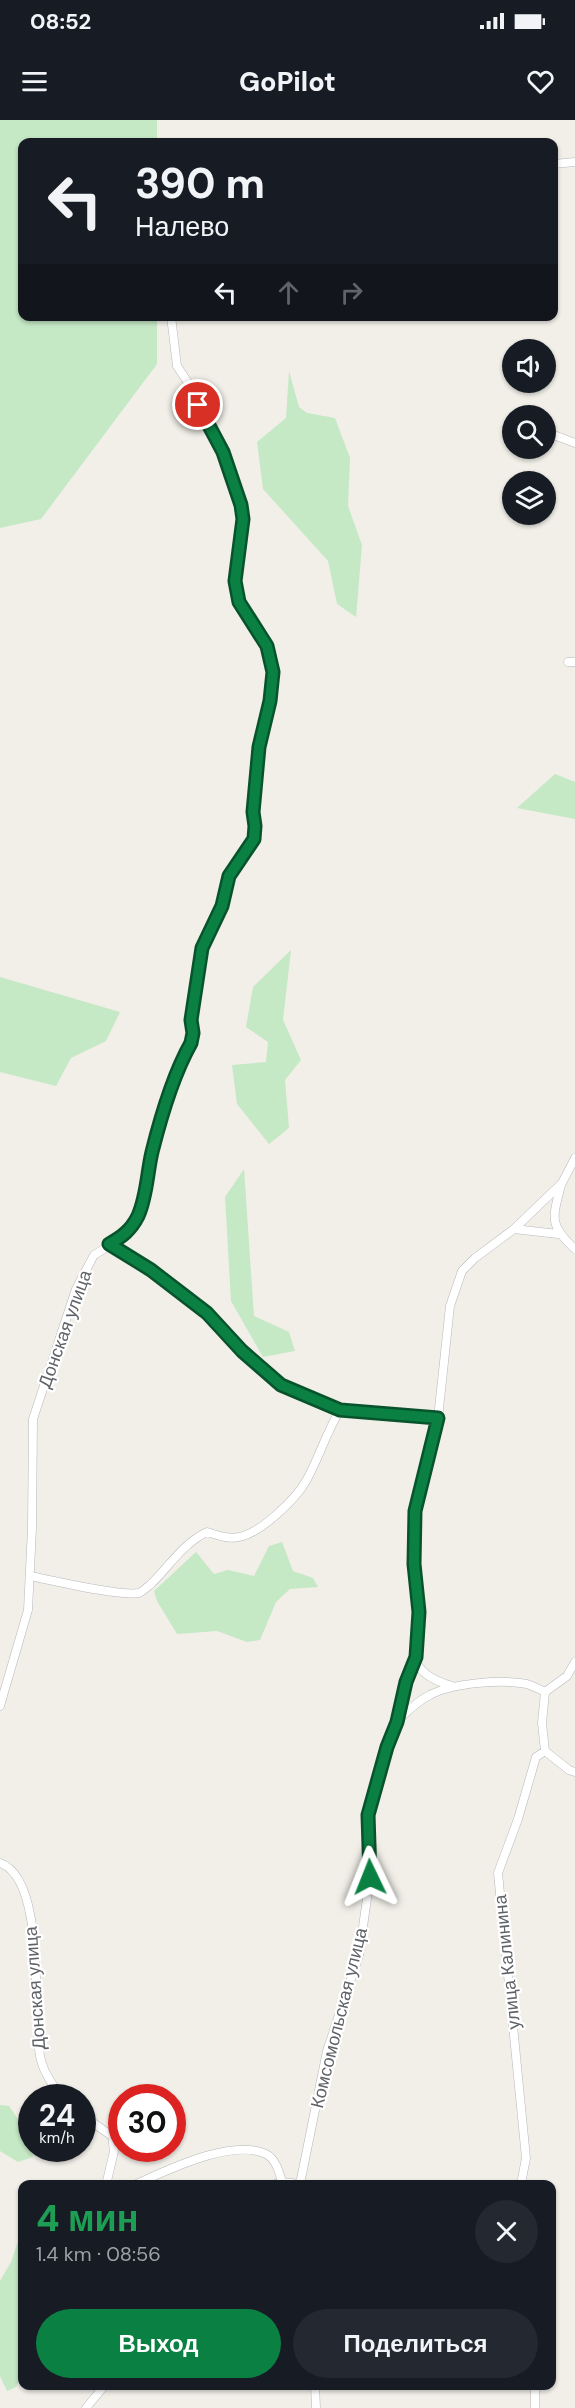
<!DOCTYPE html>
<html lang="ru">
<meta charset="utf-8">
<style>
:root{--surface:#171b24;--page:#242831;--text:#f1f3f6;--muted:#9ea1a6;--accent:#0b8043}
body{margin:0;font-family:"DM Sans",sans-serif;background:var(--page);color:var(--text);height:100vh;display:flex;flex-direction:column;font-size:22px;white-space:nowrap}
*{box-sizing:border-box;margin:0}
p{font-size:20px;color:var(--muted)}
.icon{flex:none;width:33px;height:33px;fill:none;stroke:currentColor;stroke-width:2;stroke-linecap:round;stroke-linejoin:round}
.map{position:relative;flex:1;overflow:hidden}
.drawer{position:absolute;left:18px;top:2060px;width:538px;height:210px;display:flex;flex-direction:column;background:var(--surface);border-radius:12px;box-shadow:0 2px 4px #0004}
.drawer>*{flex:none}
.top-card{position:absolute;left:18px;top:18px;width:540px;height:183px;border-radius:12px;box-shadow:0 2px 4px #0004;background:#171b24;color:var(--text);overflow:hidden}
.tools{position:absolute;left:502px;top:219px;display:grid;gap:12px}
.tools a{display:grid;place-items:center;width:54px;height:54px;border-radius:50%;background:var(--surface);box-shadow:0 2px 4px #0004;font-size:30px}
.speed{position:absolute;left:18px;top:1964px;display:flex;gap:12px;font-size:30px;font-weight:700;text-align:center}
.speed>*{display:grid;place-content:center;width:78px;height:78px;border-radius:50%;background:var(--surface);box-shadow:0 2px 4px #0004;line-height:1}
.speed small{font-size:15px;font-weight:400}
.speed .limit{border:9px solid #d22;background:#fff;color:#111}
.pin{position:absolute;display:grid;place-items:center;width:51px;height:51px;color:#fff;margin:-26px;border:3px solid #fff;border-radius:50%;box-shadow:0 2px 6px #0007}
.me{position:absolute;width:66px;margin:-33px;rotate:358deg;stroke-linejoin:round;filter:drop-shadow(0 0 4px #0008)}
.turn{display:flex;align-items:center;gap:21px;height:126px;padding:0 18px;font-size:27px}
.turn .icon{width:78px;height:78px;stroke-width:2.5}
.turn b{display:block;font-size:42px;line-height:51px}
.lanes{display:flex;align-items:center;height:57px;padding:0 18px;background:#0003;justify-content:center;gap:30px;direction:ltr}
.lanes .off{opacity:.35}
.round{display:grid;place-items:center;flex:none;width:63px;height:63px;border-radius:32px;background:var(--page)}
.overview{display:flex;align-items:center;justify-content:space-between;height:102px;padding:0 18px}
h1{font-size:36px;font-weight:800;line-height:45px;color:#1e9e55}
.button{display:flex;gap:12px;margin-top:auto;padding:12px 18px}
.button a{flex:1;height:69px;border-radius:36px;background:var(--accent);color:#fff;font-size:24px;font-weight:800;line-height:69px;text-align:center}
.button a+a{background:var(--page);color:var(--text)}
.status{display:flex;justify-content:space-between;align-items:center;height:42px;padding:0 30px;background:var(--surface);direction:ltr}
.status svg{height:16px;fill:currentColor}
header{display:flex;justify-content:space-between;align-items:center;height:78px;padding:0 18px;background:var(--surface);font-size:27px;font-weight:800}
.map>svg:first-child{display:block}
</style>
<div class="status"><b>08:52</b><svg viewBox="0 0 49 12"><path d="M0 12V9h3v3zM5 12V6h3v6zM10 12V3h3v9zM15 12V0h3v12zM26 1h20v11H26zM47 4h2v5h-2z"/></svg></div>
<header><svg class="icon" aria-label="menu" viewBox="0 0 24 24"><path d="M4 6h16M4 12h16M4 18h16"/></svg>GoPilot<svg class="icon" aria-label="heart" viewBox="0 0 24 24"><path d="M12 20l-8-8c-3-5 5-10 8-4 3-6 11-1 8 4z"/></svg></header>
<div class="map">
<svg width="575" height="2288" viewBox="0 0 575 2288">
<rect width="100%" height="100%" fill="#f1efe8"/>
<path fill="#c5e8c5" d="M0,0H157V22H22V196L157,197V244L41,399L0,408Z
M289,251L299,287L307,293L335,298L350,338L348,386L362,425L356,497L337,484L328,441L263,369L257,322L286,298Z
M555,654L575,662V699L517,688Z
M291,830L283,900L301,940L285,960L289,1008L269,1024L237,984L232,945L266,942L268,922L246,907L253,867Z
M0,857L120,892L106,921L71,938L56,966L0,952Z
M244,1049L254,1196L289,1212L295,1231L263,1237L231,1181L225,1077Z
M282,1422L293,1451L313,1458L318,1467L290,1469L276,1482L260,1520L247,1522L217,1511L177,1514L157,1481L154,1471L196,1432L214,1454L228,1450L254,1456L269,1426Z
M0,1985L9,1986L31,2018L33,2037L18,2042L0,2031Z
M22,2110V2255L16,2267L7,2271L0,2256V2161L11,2142Z"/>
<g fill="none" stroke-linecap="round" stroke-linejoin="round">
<g stroke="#b5b8bc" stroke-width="9">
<path id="street" d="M554,44L575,42
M546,312L575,323
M568,542H575
M561,1065C553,1097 548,1105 575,1129
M514,1109L558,1114
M109,1124L151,1150L207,1193L242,1231L281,1265L340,1290L438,1298
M30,1456C51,1460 121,1477 139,1473C142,1472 147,1467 150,1465C169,1447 182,1424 207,1412C219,1416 231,1420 243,1416C263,1410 296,1379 306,1361C319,1338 326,1313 340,1290
M415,1537C418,1554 438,1562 452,1566
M545,1572L567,1556L575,1542
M0,1586L28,1490L32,1408L33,1299L76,1169L94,1135L124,1117L138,1096L146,1070L152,1033L163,995L185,933L191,923L193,913L191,900L202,828L222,786L229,756L254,719L255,706L253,692L259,627L270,581L273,552L267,526L239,482L235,461L243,399L241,385L223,332L198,285L191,267L177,246L171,196
M397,1601C408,1591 417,1581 430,1575C452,1563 503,1559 527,1564C533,1566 539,1569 545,1572L542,1603L545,1631L569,1650L575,1652
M0,1743C47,1759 32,1895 40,1936C43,1952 52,1965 62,1977
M82,1995L112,2016L114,2031L107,2061L109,2064
M136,2064C168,2050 232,2018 266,2034C276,2039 279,2052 282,2062
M275,2064L282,2062L300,2064
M300,2064L327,1931L359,1835L370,1757L368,1695L387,1627L397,1602L406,1562L415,1537L419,1492L414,1444L415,1391L438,1298L450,1186L462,1151L475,1138L514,1109L562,1063L575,1038
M521,2064L526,2038L498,1753L518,1699L536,1637L545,1631
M315,2265L316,2288
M86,2288L105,2265
M535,2288V2265"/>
</g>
<use href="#street" stroke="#fff" stroke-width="8"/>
</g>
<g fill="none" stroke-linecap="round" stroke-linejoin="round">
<g stroke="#07532c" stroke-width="15">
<path id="route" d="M198,285L223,332L241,385L243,399L235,461L239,482L267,526L273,552L270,581L259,627L253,692L255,706L254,719L229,756L222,786L202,828L191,900L193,913L191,923C173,955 161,996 152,1032C147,1053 147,1076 138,1096C131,1110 122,1117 109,1124L151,1150L207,1193L242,1231L281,1265L340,1290L438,1298L415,1391L414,1444L419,1492L416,1537L406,1562L397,1602L387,1627L368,1695L370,1757"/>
</g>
<use href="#route" stroke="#0b8043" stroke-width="10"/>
</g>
<g text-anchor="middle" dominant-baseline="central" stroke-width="4.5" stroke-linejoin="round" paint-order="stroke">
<g font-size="18" fill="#5f6368" stroke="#fff">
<text transform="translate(65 1209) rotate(-70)">Донская улица</text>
<text transform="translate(507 1842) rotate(-96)">улица Калинина</text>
<text transform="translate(35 1868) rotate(-94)">Донская улица</text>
<text transform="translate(339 1898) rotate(-76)">Комсомольская улица</text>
</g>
</g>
</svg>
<div class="tools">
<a><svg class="icon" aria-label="sound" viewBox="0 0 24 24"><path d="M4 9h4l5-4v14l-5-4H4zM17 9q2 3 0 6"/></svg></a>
<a><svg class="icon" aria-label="search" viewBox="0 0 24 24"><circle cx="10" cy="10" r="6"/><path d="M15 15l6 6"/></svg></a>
<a><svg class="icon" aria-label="layers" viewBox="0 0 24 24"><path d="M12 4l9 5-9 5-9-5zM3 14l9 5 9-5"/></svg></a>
</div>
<div class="speed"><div>24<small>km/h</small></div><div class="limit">30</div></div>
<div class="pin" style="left:198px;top:285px;background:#d93025"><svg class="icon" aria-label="arrive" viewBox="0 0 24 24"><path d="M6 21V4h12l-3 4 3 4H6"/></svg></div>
<svg class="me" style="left:370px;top:1757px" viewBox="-20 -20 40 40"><path d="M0-17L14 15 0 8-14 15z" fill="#0b8043" stroke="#fff" stroke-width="4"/></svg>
<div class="top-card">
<div class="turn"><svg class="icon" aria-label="left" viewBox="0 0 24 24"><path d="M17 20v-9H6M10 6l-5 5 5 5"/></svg><div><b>390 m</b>Налево</div></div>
<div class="lanes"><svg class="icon" aria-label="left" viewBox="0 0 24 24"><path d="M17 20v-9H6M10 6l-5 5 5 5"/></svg><svg class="icon off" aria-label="ahead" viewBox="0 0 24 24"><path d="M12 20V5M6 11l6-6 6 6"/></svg><svg class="icon off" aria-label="right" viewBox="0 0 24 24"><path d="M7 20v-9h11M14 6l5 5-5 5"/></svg></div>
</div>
<section class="drawer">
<div class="overview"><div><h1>4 мин</h1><p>1.4 km · 08:56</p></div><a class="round"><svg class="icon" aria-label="close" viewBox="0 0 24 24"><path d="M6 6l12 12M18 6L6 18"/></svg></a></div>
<div class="button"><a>Выход</a><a>Поделиться</a></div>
</section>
</div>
